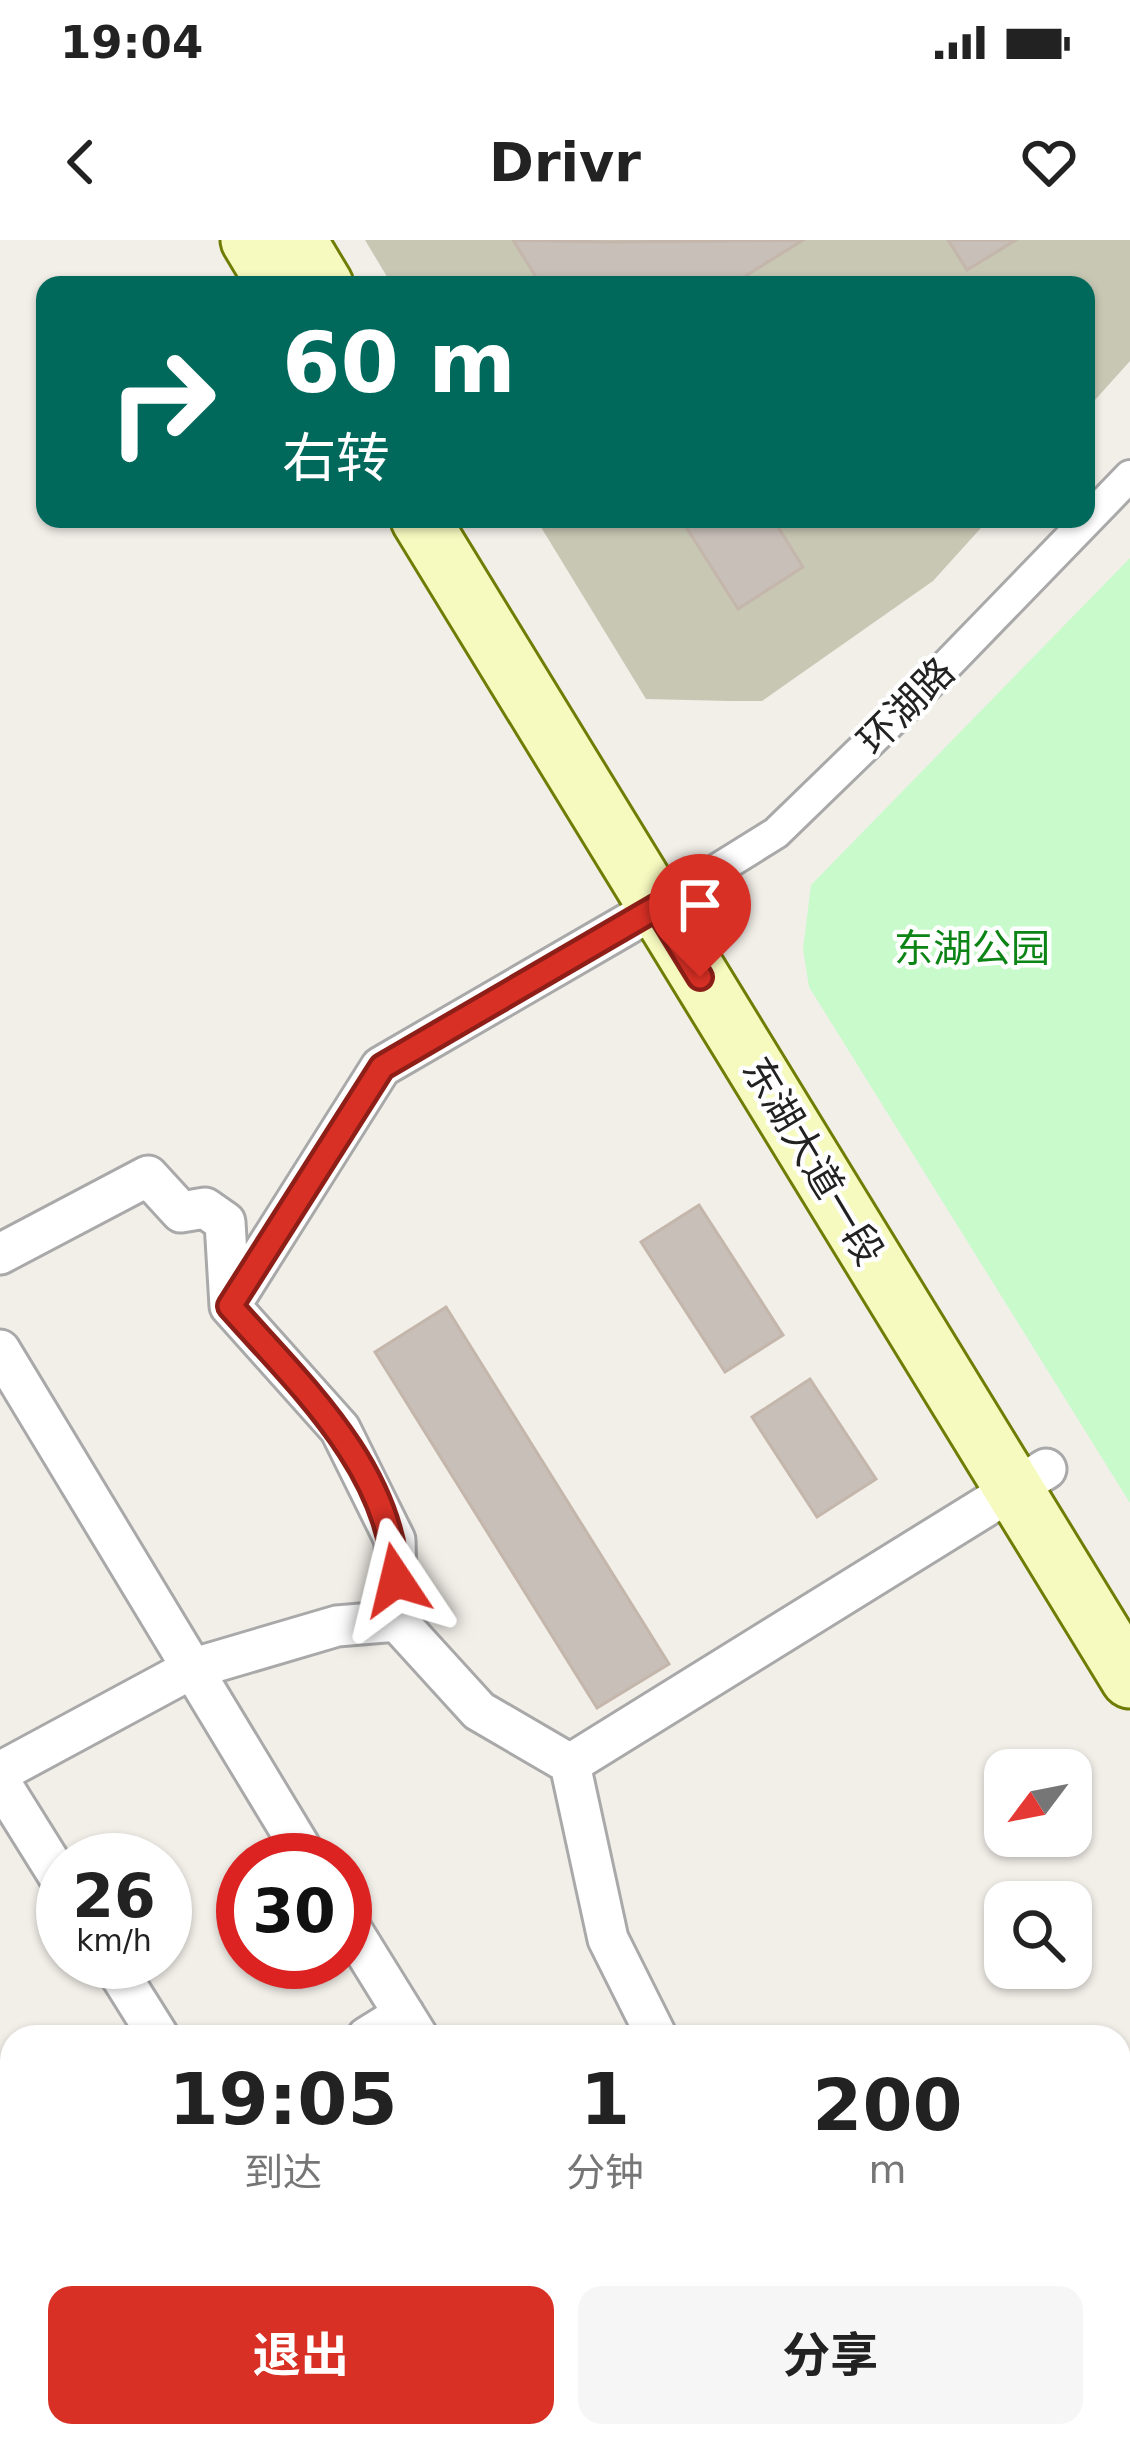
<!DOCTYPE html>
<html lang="zh">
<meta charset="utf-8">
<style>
:root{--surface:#fff;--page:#f6f6f6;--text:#222;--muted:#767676;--accent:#d93025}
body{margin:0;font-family:"DejaVu Sans","Noto Sans SC",sans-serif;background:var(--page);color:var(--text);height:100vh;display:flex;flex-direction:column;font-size:45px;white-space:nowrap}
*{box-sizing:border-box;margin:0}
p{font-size:39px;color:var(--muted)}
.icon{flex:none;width:66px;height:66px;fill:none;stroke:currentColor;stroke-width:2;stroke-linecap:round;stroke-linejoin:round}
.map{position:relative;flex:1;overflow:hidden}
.panel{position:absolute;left:0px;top:1785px;width:1131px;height:423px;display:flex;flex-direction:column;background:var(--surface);border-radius:36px 36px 0 0;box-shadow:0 3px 9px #0004}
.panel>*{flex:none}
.guide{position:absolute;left:36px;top:36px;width:1059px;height:252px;border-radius:24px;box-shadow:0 3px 9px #0004;background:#00695c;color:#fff;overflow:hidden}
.needle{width:78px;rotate:238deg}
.fabs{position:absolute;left:984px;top:1509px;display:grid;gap:24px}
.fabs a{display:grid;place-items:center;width:108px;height:108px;border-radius:24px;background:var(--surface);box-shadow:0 3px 9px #0004;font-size:60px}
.speed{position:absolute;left:36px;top:1593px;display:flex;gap:24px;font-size:60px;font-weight:700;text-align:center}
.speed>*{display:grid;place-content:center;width:156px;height:156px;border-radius:50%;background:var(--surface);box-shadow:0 3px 9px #0004;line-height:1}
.speed small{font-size:30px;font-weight:400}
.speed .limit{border:18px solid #d22;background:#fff;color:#111}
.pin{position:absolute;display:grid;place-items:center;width:102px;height:102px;color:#fff;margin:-123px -51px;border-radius:50% 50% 50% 0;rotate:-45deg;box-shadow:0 0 12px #0007}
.pin .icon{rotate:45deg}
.me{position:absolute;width:132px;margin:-66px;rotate:350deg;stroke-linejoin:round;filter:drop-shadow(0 0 9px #0008)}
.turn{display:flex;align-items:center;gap:42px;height:252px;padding:0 48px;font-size:54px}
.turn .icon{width:156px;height:156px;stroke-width:2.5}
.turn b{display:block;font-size:84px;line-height:102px}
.eta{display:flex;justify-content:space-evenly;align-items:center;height:204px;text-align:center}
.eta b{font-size:72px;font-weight:700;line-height:84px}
.action{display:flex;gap:24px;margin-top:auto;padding:24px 48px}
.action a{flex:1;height:138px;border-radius:24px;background:var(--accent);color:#fff;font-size:48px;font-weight:700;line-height:138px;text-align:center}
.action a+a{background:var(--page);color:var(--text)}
.status{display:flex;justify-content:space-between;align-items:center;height:84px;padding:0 60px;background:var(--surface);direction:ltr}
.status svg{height:33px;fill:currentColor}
header{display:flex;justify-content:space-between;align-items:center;height:156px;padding:0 48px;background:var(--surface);font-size:54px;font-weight:700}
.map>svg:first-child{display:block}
</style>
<div class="status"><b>19:04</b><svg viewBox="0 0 49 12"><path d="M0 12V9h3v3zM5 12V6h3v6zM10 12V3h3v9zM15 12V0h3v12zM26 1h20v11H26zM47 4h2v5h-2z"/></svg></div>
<header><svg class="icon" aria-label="back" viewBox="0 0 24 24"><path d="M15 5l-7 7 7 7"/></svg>Drivr<svg class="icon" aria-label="heart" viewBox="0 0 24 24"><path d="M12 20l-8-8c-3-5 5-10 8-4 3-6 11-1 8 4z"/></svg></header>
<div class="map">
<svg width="1130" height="2206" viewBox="0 0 1130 2206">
<rect width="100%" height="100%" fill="#f2efe9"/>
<path fill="#c7c7b4" d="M365,0H1130V121L1086,170V45H392Z
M536,279H989L933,341L762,461H730L646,459Z"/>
<path fill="#c8facc" d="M1130,318V1263L809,747L803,709L811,645Z"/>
<path fill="#c7bfb8" stroke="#c4b6ab" stroke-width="3" d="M513,0L609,2L803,0L731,45H541Z
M948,0H1016L967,30Z
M681,279H773L803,327L738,369Z
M699,965L783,1095L725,1132L641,1002Z
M446,1067L669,1424L597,1468L375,1112Z
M810,1139L876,1239L817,1277L752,1177Z"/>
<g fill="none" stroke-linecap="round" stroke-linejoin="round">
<g stroke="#a9a9a9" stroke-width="36">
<path id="pedestrian" d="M657,667L776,593L910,463L1130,236"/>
</g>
<g stroke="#a9a9a9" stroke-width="45">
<path id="minor" d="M0,1014L148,936L181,972L205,968L225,982L230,1066L381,827L657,667
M0,1110L308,1620
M397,1381L479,1471L570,1524
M0,1532L191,1429L337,1386L397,1381L395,1300L340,1189L230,1066
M0,1542L63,1643
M345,1679L418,1797
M112,1722L159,1797
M367,1797L404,1774
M657,1797L608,1699L570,1524L1046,1229
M0,1929L12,1948
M165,2196L171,2206
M803,2196L806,2206
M1042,2196L1043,2206"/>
</g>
<g stroke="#707d05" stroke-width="63">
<path id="secondary" d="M250,0L277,45
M297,0L324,45
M420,279L1130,1439"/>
</g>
<use href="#pedestrian" stroke="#fff" stroke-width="30"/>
<use href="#minor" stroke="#fff" stroke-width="39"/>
<use href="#secondary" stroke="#f7fabf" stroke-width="57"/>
</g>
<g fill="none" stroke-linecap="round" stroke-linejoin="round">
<g stroke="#8d1f18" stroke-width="30">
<path id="route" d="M396,1340C392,1229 299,1144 230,1066L382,827L657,667L700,737"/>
</g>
<use href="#route" stroke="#d93025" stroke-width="21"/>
</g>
<g text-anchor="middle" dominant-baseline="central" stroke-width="9" stroke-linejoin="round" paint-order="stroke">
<g font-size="39" fill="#222" stroke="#fff">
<text transform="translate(906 466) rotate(-45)">环湖路</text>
<text transform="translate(813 921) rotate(59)">东湖大道一段</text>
</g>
<g font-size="39" fill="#0c8416" stroke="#fff">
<text x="972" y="708">东湖公园</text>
</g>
</g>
</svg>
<div class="fabs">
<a><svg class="needle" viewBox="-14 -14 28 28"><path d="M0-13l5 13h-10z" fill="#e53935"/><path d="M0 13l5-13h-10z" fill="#767676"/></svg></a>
<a><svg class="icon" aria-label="search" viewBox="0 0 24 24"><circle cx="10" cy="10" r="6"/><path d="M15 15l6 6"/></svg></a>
</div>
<div class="speed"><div>26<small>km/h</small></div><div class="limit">30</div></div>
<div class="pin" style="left:700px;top:737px;background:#d93025"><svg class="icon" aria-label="arrive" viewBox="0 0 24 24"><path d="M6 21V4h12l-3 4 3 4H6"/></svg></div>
<svg class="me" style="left:396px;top:1340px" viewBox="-20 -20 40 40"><path d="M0-17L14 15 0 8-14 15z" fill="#d93025" stroke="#fff" stroke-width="4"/></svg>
<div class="guide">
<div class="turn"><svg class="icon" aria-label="right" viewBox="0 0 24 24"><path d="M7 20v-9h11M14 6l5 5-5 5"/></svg><div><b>60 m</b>右转</div></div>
</div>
<section class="panel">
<div class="eta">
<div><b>19:05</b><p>到达</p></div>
<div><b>1</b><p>分钟</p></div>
<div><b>200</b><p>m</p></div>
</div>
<div class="action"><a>退出</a><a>分享</a></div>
</section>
</div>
